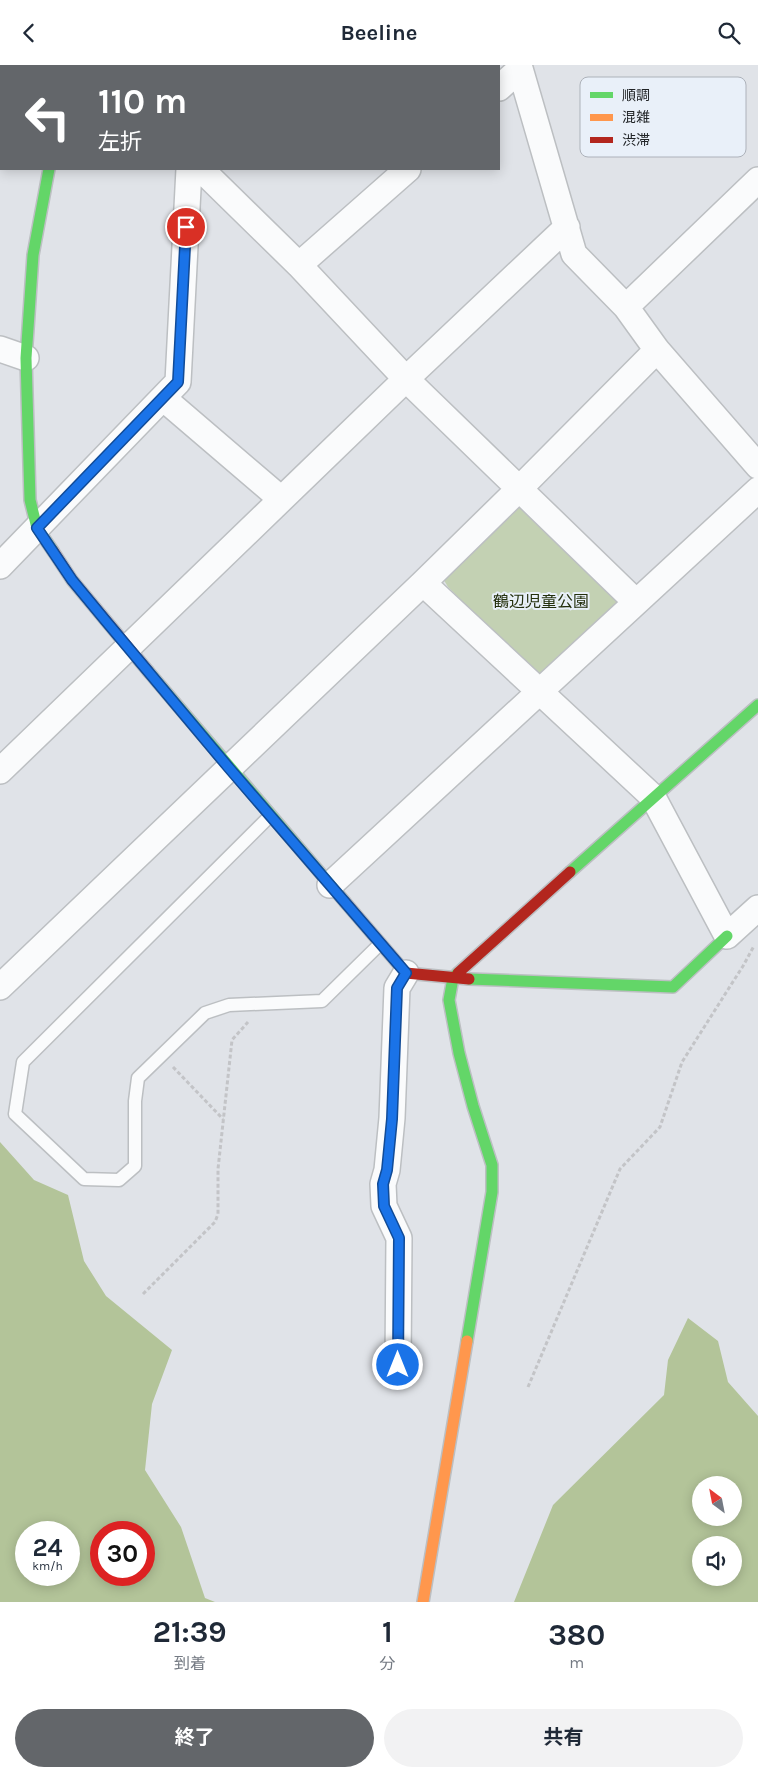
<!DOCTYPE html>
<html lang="ja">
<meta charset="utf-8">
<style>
:root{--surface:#fff;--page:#f2f2f3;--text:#1f2937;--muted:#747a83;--accent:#63666a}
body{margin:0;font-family:Karla,"Noto Sans JP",sans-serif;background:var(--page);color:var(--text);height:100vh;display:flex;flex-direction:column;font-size:19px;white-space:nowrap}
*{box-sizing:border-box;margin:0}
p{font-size:16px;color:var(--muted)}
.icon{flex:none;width:28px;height:28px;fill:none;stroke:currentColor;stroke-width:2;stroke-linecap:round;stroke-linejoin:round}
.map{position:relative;height:1537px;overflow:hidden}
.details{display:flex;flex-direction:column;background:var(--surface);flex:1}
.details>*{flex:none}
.top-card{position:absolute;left:0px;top:0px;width:500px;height:105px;box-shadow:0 2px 12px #0003;background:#63666a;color:#fff;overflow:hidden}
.needle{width:32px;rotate:328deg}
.buttons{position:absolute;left:692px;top:1411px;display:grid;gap:10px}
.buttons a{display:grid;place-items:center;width:50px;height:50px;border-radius:50%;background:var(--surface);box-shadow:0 2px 12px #0003;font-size:25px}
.speed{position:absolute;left:15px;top:1456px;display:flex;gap:10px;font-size:25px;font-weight:700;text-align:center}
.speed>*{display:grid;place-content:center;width:65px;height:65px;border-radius:50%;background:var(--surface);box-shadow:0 2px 12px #0003;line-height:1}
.speed small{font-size:12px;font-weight:400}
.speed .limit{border:8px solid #d22;background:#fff;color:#111}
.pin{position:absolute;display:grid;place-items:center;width:42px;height:42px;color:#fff;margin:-21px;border:2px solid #fff;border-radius:50%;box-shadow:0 1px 5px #0007}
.me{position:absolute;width:55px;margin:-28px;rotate:0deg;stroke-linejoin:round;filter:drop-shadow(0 0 4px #0008)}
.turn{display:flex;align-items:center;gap:18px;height:105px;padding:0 15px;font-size:22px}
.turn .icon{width:65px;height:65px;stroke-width:2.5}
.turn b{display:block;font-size:35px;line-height:42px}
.eta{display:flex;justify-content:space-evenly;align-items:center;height:85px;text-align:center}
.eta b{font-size:30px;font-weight:700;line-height:35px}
.cta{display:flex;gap:10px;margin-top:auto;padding:10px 15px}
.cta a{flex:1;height:58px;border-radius:30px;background:var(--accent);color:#fff;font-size:20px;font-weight:700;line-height:58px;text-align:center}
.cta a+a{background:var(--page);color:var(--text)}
header{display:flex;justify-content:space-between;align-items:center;height:65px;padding:0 15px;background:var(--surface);font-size:22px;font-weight:700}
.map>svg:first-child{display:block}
</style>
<header><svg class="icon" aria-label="back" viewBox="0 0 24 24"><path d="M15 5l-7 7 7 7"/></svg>Beeline<svg class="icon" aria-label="search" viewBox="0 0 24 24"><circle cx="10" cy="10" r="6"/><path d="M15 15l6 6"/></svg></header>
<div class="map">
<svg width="758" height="1537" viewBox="0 0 758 1537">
<rect width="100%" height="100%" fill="#e0e3e8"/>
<path fill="#c3d1b3" d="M515,438L525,439L619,537L545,608L534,609L448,522L442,512Z"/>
<path fill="#b3c499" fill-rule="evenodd" d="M0,1077L34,1115L68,1130L84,1196L106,1231L172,1285L152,1339L145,1405L181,1462L205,1533L215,1537H0ZM26,1468H69V1510H26ZM101,1468H144V1510H101Z
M688,1253L718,1276L728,1317L758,1351V1537H514L553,1440L664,1330L668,1295ZM701,1420H734V1452H701ZM701,1480H734V1512H701Z"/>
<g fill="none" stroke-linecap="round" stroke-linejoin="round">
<g stroke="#bcbfc2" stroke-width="15">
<path id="lane" d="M270,751L23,997L15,1049L84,1114L119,1115L135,1101V1036L138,1013L205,948L229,940L322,936L380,879"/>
</g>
<g stroke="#bcbfc2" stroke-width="28">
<path id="street" d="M162,0L163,1
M519,0L574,189L626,242L657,285L758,401
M359,1L361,0
M499,23L520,4
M202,104L205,108L299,200L406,314L636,537
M299,200L408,104
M626,242L758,115
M0,284L26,293
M163,333L281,434
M0,501L178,317L189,104
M423,518L653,732L727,871L758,843
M0,706L406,314L567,162
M330,820L758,425
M0,922L423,518L520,423L657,285
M398,1300L399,1173L384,1141L383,1119L387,1105L392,1053L397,923L406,908"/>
</g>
<g stroke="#bcbfc2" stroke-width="14">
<path id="fast" d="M68,0V1
M49,104L33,190L26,293L30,435L37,463L53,486
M148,606L345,837
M570,807L758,640
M458,908L453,913L449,935L459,988L473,1041L492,1100V1127L467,1276
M469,914L673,922L727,871"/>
</g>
<g stroke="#bcbfc2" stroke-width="14">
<path id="slow" d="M423,1537L467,1276"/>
</g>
<g stroke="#bcbfc2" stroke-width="14">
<path id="jam" d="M53,486L72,515L148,606
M345,837L406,908L469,914
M458,908L570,807"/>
</g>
<path stroke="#c3c4c7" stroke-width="3" stroke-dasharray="4 2.5" stroke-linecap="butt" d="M173,1002L223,1054
M143,1229L215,1157L218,1149V1104L232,975L248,957
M528,1322L620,1104L660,1062L682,997L743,901L754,881"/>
<use href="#lane" stroke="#fafbfc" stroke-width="12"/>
<use href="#street" stroke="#fafbfc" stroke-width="25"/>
<use href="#fast" stroke="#63d668" stroke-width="11"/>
<use href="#slow" stroke="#ff974d" stroke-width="11"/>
<use href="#jam" stroke="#b3261e" stroke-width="11"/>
</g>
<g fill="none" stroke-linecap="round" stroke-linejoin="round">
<g stroke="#114b97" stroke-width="12">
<path id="route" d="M186,162L178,317L37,463L72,515L105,555L229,703L406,908L397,923L392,1054L387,1105L383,1119L384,1141L399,1173L398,1300"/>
</g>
<use href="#route" stroke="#1a73e8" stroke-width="9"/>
</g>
<g text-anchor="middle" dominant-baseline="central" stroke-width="4" stroke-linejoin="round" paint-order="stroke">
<g font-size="16" fill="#24300d" stroke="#e9f0f9">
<text x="541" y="536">鶴辺児童公園</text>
</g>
</g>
<rect x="580" y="12" width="166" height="80" rx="8" fill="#e9f0f9" stroke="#adb2ba" stroke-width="1"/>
<rect x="590" y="27" width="23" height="6" fill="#63d668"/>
<rect x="590" y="49" width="23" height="7" fill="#ff974d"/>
<rect x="590" y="72" width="23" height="6" fill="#b3261e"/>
<g font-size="14" fill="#202326">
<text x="622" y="35">順調</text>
<text x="622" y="57">混雑</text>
<text x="622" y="80">渋滞</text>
</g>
</svg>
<div class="buttons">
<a><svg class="needle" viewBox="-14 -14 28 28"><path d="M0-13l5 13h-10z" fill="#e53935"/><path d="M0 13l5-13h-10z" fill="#747a83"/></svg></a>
<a><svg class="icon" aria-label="sound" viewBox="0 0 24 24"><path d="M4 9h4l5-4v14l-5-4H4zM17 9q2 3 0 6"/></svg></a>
</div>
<div class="speed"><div>24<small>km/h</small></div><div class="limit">30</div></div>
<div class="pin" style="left:186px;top:162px;background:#d93025"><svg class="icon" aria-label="arrive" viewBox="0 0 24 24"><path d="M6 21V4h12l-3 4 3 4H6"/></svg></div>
<svg class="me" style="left:398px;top:1300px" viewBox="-20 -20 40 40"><circle r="17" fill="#1a73e8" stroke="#fff" stroke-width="3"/><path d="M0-11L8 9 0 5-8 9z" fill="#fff"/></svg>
<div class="top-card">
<div class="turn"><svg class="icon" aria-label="left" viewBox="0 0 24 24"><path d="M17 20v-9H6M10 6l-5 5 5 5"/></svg><div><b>110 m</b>左折</div></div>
</div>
</div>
<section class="details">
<div class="eta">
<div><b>21:39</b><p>到着</p></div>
<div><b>1</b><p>分</p></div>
<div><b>380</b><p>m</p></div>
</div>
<div class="cta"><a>終了</a><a>共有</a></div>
</section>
